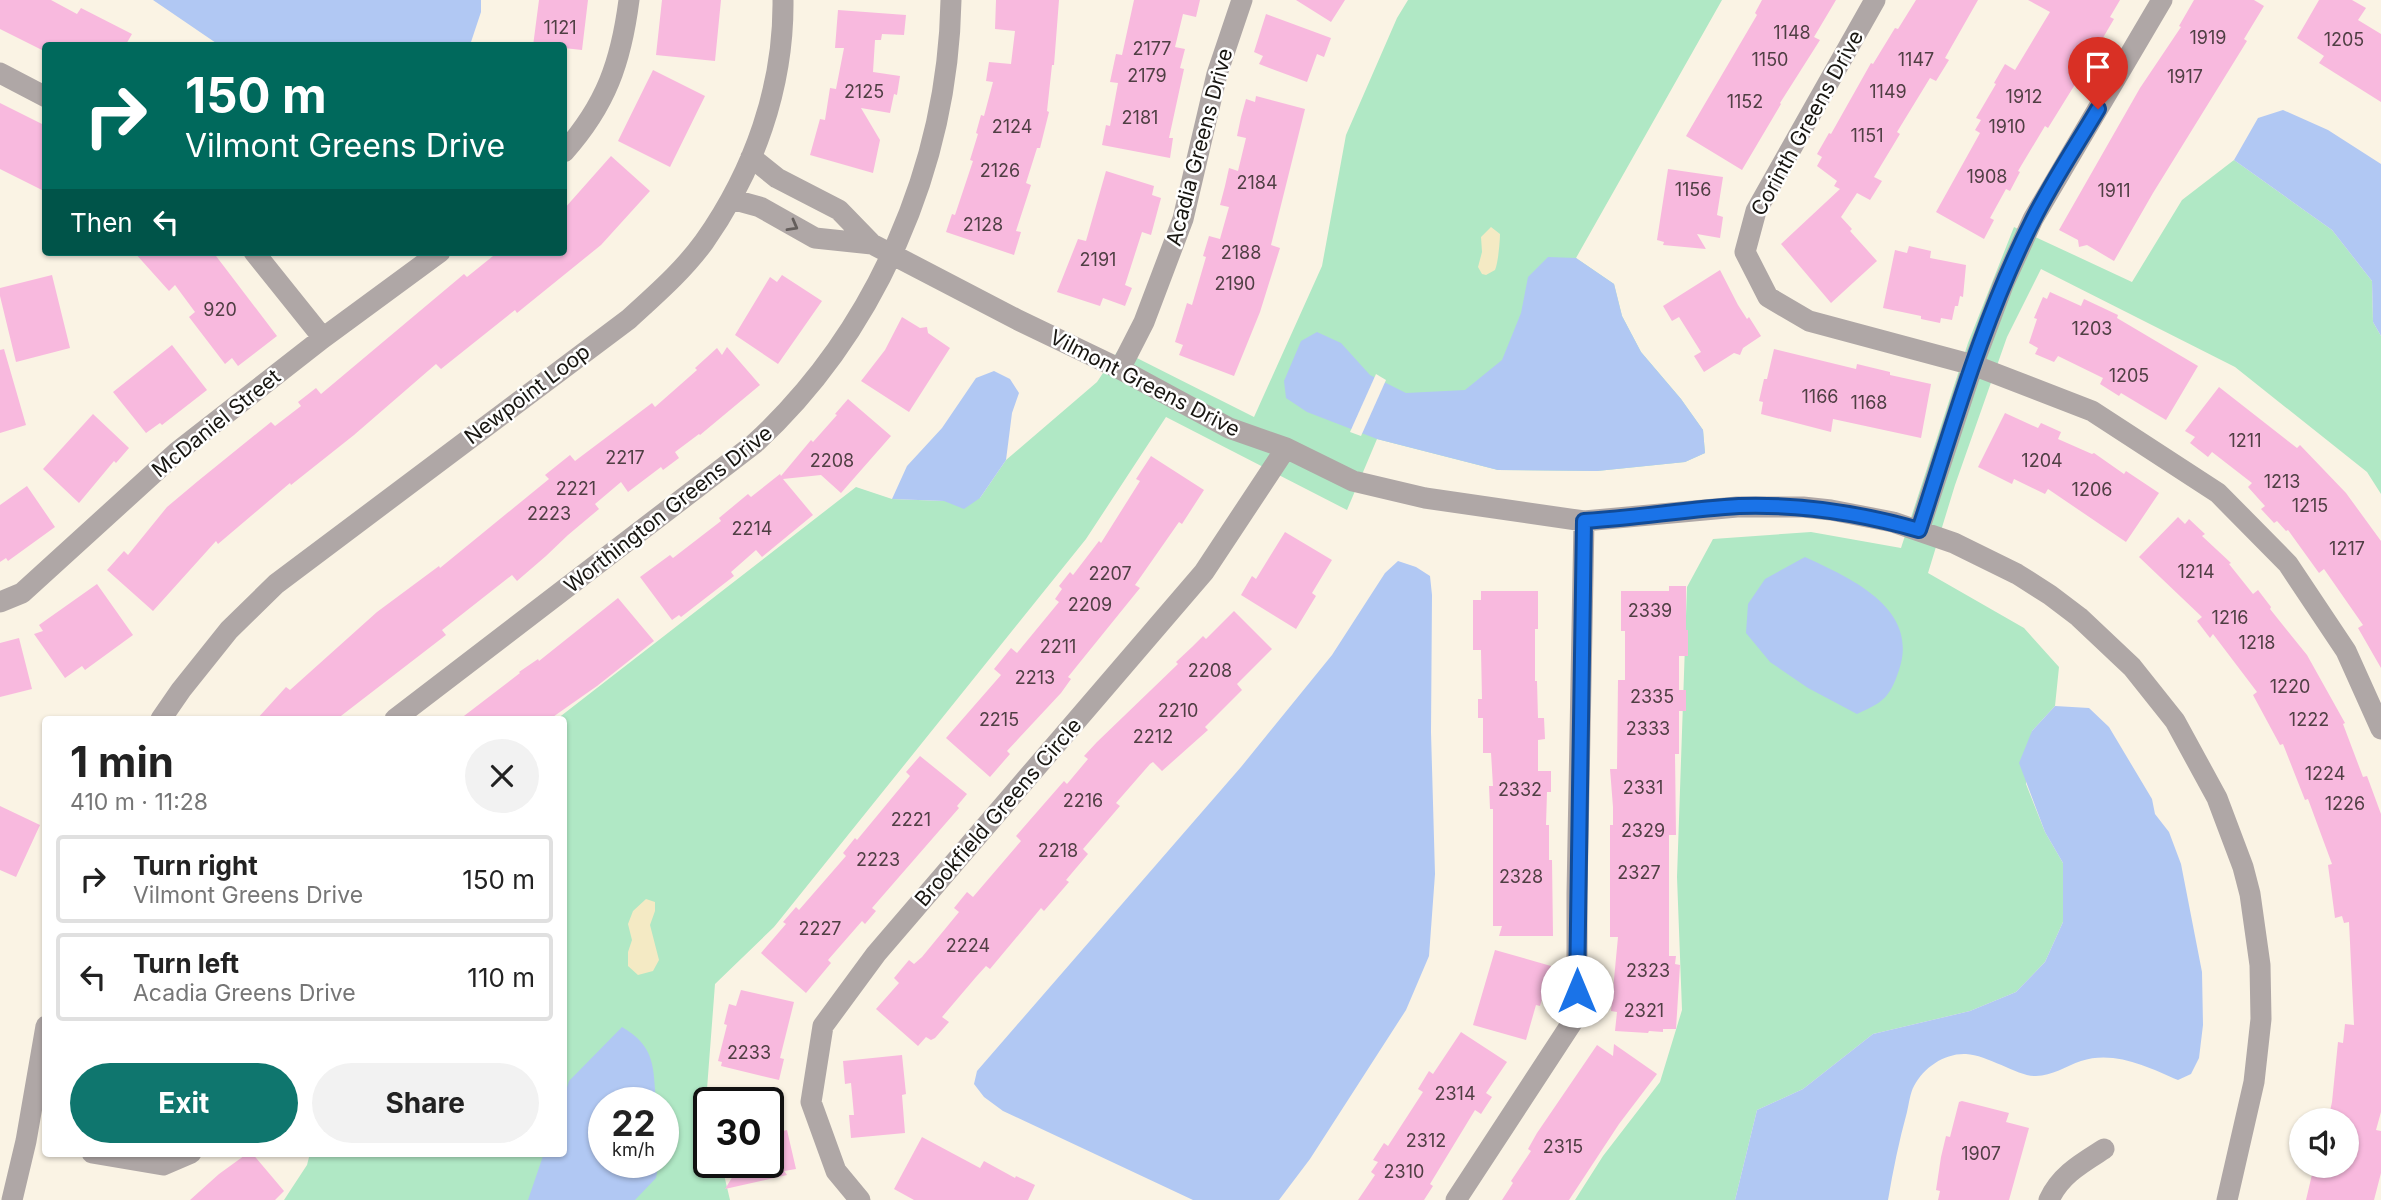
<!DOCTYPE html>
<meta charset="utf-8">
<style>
:root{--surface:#fff;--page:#f2f2f2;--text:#222;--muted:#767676;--line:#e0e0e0;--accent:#0f766e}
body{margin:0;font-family:Inter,sans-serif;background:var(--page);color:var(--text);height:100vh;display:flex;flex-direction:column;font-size:26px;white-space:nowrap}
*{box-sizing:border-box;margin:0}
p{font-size:23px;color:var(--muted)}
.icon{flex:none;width:38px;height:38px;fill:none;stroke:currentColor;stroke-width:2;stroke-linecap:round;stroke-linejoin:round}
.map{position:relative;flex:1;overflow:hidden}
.details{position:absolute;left:42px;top:716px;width:525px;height:441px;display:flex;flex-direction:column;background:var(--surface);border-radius:7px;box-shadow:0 2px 5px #0004}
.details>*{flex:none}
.top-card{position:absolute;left:42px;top:42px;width:525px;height:214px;border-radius:7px;box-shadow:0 2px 5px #0004;background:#00695c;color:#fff;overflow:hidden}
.controls{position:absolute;left:2289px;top:1108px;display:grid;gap:14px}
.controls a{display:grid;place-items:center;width:70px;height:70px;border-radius:50%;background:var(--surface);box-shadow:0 2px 5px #0004;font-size:35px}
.speed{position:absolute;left:588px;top:1087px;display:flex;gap:14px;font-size:35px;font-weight:700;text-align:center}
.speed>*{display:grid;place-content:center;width:91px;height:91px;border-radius:50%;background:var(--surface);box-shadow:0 2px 5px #0004;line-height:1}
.speed small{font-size:18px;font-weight:400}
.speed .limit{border:4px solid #111;border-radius:10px;background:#fff;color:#111}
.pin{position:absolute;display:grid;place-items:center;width:60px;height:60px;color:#fff;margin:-72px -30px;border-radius:50% 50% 50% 0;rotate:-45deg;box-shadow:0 0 7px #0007}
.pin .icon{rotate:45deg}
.me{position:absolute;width:77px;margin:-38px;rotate:0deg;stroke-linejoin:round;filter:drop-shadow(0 0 5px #0008)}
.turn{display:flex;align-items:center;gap:24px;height:147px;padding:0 28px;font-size:32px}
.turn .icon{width:91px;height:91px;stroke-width:2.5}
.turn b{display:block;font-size:49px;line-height:60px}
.then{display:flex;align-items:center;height:66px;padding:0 28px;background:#0003;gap:14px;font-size:26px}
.round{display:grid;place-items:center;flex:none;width:74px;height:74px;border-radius:37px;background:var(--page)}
.summary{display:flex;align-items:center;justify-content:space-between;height:119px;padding:0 28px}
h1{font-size:42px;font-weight:700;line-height:52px}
.button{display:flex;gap:14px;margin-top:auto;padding:14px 28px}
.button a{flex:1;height:80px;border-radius:42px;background:var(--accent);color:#fff;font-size:28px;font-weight:700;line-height:80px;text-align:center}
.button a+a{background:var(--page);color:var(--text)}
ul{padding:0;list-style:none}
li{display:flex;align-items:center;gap:21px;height:88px;margin:0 14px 10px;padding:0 14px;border:4px solid var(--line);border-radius:7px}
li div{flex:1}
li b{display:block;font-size:26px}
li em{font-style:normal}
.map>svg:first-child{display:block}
</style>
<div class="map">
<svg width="2381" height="1200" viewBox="0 0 2381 1200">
<rect width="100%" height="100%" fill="#faf3e4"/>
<path fill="#b0e8c5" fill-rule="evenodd" d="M1408,0H1722L1576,258L1614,284L1622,316L1641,352L1681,399L1703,430L1705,453L1685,462L1597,471L1498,470L1377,439L1347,510L1166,417L1086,539L774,927L715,984L706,1102L709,1112V1162H721L730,1200H284L307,1165L310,1153H564V719H557L856,487L892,499L944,501L980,498L1006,460L1097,382L1119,349L1254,417L1322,266L1346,135L1397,18ZM604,1102H663V1162H604Z
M2234,160L2332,230L2372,281L2373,322L2381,336V494L2367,472L2235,367L2041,269L2007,337L1955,485L1928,573L2024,628L2059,667L2055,706L2032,731L2026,784L2045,832L2063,863V922L2045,962L2016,992L1970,1011L1873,1034L1803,1089L1757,1110L1735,1200H1575L1603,1156L1660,1082L1682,1010L1677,877L1687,587L1713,539L1811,532L1901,548L1968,343L2014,227L2132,282L2182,200Z"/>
<path fill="#f4eac4" d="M1491,227L1500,234C1500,241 1498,264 1495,270L1486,275L1482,274L1478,267L1482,252L1481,237Z
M646,899L655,902V911L650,925L659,960L653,971L638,975L628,966V952L632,940L628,924L633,911Z"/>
<path fill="#b1c8f3" d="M153,0H481V12L470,45H219Z
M2283,110L2328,130L2381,164V336L2373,322L2372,281L2332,230L2234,160L2258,118Z
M1548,257L1576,258L1614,284L1622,316L1641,352L1681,399L1703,430L1705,453L1685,462L1597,471L1498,470L1377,439L1307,412L1286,398L1284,381L1301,341L1317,332L1341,343L1370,375L1406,393L1465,390L1502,360L1521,313L1528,277Z
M994,371L1010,379L1019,393L1012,413L1006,460L980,498L964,509L944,501L892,499L907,466L942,428L976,378Z
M1805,557C1850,578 1920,608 1899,670C1890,697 1884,702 1857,714L1808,688L1770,662L1746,633L1748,604L1765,579Z
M1398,561L1416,567L1430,576L1432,595L1431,732L1435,874L1429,956L1406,1010L1310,1159L1279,1200H1193L1003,1111L984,1097L974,1084L977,1071L1241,767L1332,655L1385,573Z
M2055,706L2089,708L2109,727L2152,799L2155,814L2169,832L2181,864L2202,972L2203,1025L2199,1058L2191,1074L2178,1080C2148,1067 2114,1050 2081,1061C2066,1066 2052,1076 2036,1076C2019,1077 1988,1055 1966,1054C1945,1053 1924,1067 1914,1086C1910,1093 1909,1104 1907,1112C1899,1141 1893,1170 1888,1200H1735L1757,1110L1803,1089L1873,1034L1970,1011L2016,992L2045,962L2063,922V863L2045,832L2019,763L2032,731Z
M622,1027C656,1047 653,1067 656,1102H604V1162H659L656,1178L635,1200H528L544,1153H564V1097L569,1081Z"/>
<path fill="#faf3e4" d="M1376,374L1386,380L1361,436L1350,432Z"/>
<path fill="#f8b9de" d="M0,0H51L77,14L81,8L132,34L125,46H46V52L0,29Z
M539,0H588L582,50L564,48V46H533Z
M662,0H721L715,61L656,55Z
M996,0H1059L1054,65H1052L1047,111L1049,112L1040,148H1037L1026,183L1031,185L1016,231L1021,232L1014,255L946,232L952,214L955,215L973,161L970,160L978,134L976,133L981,115L984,116L993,82L986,81L989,62L1011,64L1015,31L995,29Z
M1134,0H1200L1196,17L1183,14L1175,47L1185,49L1180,68L1184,69L1169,138H1173L1170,158L1102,145L1106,125L1110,126L1118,83L1110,82L1116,54L1122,55Z
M1296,0H1345L1331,22Z
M1762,0H1836L1814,37L1820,40L1780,103L1781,104L1742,170L1686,136L1757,15L1755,13Z
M1916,0H1978L1945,58L1949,60L1936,81L1930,78L1897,132L1900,134L1874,177L1882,181L1870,200L1857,193L1841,217L1852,229L1850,231L1877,261L1831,303L1781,244L1840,189L1834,186L1837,181L1817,166L1822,157L1817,154L1829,133L1831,134L1871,63L1873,64L1895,28L1898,29Z
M2028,0H2120L2110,17L2114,19L2087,65L2048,128L2045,126L2018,171L2020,172L2010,191L2006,189L1990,218L1994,220L1984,239L1936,212L1980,133L1975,130L1981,120L1976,118L1996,84L1994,83L2005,64L2015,70L2050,12Z
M2194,0H2254L2264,6L2244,39L2247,41L2153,193L2114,261L2087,245L2079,247L2078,240L2059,230L2140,88L2181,27L2179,26Z
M2319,0H2352L2366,8L2358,20L2381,34V102L2319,63L2324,56L2297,38Z
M838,10L906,15L904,35L882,34L881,40H875L873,72L900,76L897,95L894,94L890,113L861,108L880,140L873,173L810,155L820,119L825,120L830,88L836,89L844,48H835Z
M1266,14L1331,38L1324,57L1317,54L1307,82L1259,64L1263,56L1254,52Z
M653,70L705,96L670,167L618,141Z
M1256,96L1305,109L1271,245L1280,248L1260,312L1234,376L1179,355L1183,345L1175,342L1187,303L1192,305L1206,257L1203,256L1209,236L1220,239L1229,207L1220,205L1225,186L1229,168L1238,171L1246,138L1237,136L1241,117L1246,99L1255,102Z
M0,103L46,126V192L0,169Z
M611,156L650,191L601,245L517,313L515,310L441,369L436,364L354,435L291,485L290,483L218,544L216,541L153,611L107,570L124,551L128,555L167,507L198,481L271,422L275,426L301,406L298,402L316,388L321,394L464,274L467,277L498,252H564V209Z
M1668,169L1723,177L1717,215L1723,217L1720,238L1697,234L1706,249L1663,245L1664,242L1657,240Z
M1106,171L1154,186L1152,195L1161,198L1151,235L1142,232L1125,285L1132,288L1125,306L1103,298L1100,306L1057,292L1078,239L1086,241Z
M1909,246L1931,251L1930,258L1966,265L1963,297L1960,296L1958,306H1955L1952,320L1941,318L1940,323L1921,319V316L1883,308L1895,250L1907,253Z
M134,252H213L277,336L238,366L232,358L225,364L189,317L195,312L175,285L169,291Z
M1720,270L1738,305L1747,319L1749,317L1761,336L1743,348L1740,355L1734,353L1704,372L1694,356L1701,352L1679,317L1672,321L1663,306Z
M52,275L70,348L16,362L0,296V288Z
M782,275L822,301L778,364L735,335L770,277L777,282Z
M2050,292L2081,306L2084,299L2118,315L2117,318L2198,366L2166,420L2121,393L2119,396L2100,384L2103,378L2058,356L2054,362L2035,354L2038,348L2029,343L2037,319L2034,318L2043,297L2047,299Z
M902,317L920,328L927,327L928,333L950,348L909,412L861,381L885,350Z
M172,345L207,390L162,425L160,423L146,433L113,392Z
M727,347L760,385L700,435L699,434L675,452L679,458L663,470L661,467L628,492L621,482L595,504L599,509L568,535L546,556L517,581L512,575L442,630L446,635L337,719H257L286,687L290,690L377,612L439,566L440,568L549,479L545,475L570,455L575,461L652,403L655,407L697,370L695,368L717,348L722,355Z
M4,349L26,425L0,433V350Z
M1774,349L1856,369L1857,364L1890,372V375L1931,384L1921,438L1833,419L1831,432L1761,414L1763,402L1759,401L1764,379H1767Z
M2219,387L2297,448L2300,445L2346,493L2381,541V668L2358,628L2363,625L2324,569L2319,573L2288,530L2286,531L2277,521L2274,523L2261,509L2265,506L2248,487L2252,483L2212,452L2208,457L2190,443L2195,437L2185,431Z
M848,399L891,436L841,493L821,475L783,479L813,515L762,557L756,550L731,572L734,576L681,617L679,615L672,620L640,577L670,555L673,558L721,521L719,518L748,494L751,497L780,474L781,476L811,440L813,442L837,415L835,414Z
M2005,413L2038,428L2041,423L2061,432L2058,439L2092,454L2094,453L2124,474L2126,471L2159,493L2126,542L2048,489L2045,494L2014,479L2012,484L1978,467Z
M93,414L129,448L116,463L114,461L79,503L43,469Z
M1151,456L1204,490L1182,524L1179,522L1135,585L1140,588L1068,677L1071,679L1061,693L1007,751L1010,754L990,777L946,738L1001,675L994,669L1011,648L1017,653L1059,602L1055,599L1062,589L1059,586L1070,572L1073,575L1099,541L1101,543L1140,481L1136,479Z
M27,486L55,527L8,561L6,558L0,562V505Z
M2178,517L2185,524L2189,519L2205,534L2202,536L2231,563L2229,564L2253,594L2258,590L2271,607L2270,609L2307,655L2345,723L2343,724L2363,777L2367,776L2381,814V1112L2376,1130L2381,1131V1173L2374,1200H2306L2314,1166H2347V1120H2328L2332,1102L2338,1042L2343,1043L2345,1024L2354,1025L2349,922L2344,923L2342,916L2335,918L2328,865L2332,864L2308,799L2305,800L2283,744L2280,745L2253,695L2257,692L2213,634L2210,638L2197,621L2202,617L2139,557Z
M1285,532L1332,560L1312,593L1316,596L1296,629L1241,595L1252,576L1256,579Z
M97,584L133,635L85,670L82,666L65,678L34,634L43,631L39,625Z
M1669,586H1686V630H1688V656H1679V690H1686V711H1679V754H1675L1676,835H1669V956H1676L1675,964L1680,965L1676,1029H1663V1032L1649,1031L1648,1033L1615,1031L1617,1012L1611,1011L1618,937H1610V825H1613V807L1610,769H1617L1618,680H1625V631H1621V591H1669Z
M1481,591H1538V629H1535V681H1537L1538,718H1544L1545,739L1538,740V771H1551V792H1547L1546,825H1549V860H1552L1553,936H1499L1502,926H1493V809H1490L1489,786H1493L1491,753H1483V718H1478V699H1482L1481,650H1473V600H1481Z
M618,598L654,641L597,686L550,719H460L520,673L519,672L538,659L539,661Z
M1234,611L1272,649L1237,684L1242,690L1205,727L1208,730L1162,771L1153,762L1150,764L1116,803L1120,806L1083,849L1088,854L1066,880L1069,882L1044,911L1041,908L990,969L986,966L976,977L942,1017L949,1022L935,1038L931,1040L926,1037L918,1046L876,1009L899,983L894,978L909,960L914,964L922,957L959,912L954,908L967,892L973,897L1021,841L1016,836L1064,781L1067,784L1088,759L1084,756L1097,742L1178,664L1176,662L1192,647L1203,636L1206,639Z
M19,638L32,689L0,697V643Z
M920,756L967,794L957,806L959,808L872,908L876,911L865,924L862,921L828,960L831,963L806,993L761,953L786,924L783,922L796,907L799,910L846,856L843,853L855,838L857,840L910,776L906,772Z
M0,806L40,825L16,877L0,870Z
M1495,950L1551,966L1540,1006L1536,1005L1526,1040L1473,1025Z
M741,990L794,1002L780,1058L784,1059L779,1080L721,1066L722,1062L718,1061L727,1025L724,1024L729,1004L736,1006Z
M1461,1032L1507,1062L1486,1093L1492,1097L1481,1114L1475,1110L1430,1184L1433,1186L1424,1200H1358L1375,1175L1371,1172L1378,1162L1373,1160L1384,1143L1388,1146L1423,1092L1418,1089L1429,1071L1433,1074Z
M1614,1044L1657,1074L1619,1124L1569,1200H1502L1513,1183L1511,1181L1531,1151L1528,1149L1537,1133L1597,1045L1613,1056Z
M902,1055L906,1094L902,1095L905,1133L851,1138L849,1115H854L851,1083L845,1084L843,1061Z
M775,1094L783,1131L787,1130L796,1169L784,1171L787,1175L725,1189L736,1171L735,1162H768V1095Z
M1962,1101L2009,1113L2006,1122L2029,1128L2009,1200H1938L1940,1191L1936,1190L1941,1157L1946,1136L1950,1137L1959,1102Z
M922,1137L980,1168L984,1161L1015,1178L1016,1176L1035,1185L1028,1200H914L894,1189Z
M248,1153H252L284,1191L275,1200H190L219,1174Z"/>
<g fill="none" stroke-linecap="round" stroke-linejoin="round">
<path stroke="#afa7a6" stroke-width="21" d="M1875,0L1756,211L1745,252L1768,297L1809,321L1973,365L2092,411L2218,493L2288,564L2346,651L2381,729
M0,73L46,97
M564,152C606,105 621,62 629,0
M751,157L777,178L839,210L872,244L1018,320L1120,369L1229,428L1286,448L1353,481L1425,498L1584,521L1737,507H1803L1831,510L1893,522L1954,543L2017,574L2050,595L2079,617L2132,667L2175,721L2217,798L2243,867L2250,894L2260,965L2261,1019L2254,1082L2227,1200
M731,199L760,207L815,238L872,244
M254,252L323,338
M1120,369L1144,322L1183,219L1217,74L1242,0
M1919,530L1973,365L2003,285L2033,219L2162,0
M0,602L22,593L177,452L323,338L440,252
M161,719L181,690L229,630L276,584L629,319C655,295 683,271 704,242C754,171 784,87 783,0
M395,719L754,444C876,332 948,166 951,0
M92,1153L163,1165L191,1153
M12,1200L26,1141L46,1026
M860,1200L836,1171L811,1102L823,1026L876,954L1204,572L1286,448
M1456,1200L1577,1015V894L1584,521
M2049,1200C2060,1175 2082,1163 2104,1149"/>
</g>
<defs><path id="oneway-chevron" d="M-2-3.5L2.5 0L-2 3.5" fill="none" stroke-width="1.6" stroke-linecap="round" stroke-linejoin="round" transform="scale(1.75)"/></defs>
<use stroke="#645e5c" href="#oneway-chevron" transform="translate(793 226) rotate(29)"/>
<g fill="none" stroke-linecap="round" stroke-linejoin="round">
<g stroke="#114b97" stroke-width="18">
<path id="route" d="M1577,991L1584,521C1636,518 1688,509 1739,506C1801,504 1860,513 1919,530C1953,426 1983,318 2033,220C2052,182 2076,146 2098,109"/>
</g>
<use href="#route" stroke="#1a73e8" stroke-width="12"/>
</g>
<g text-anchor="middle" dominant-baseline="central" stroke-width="5" stroke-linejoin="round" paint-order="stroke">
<g font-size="18" fill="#503f44">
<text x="560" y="27">1121</text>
<text x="1792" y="32">1148</text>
<text x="2208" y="37">1919</text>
<text x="2344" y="39">1205</text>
<text x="1152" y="48">2177</text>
<text x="1770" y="59">1150</text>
<text x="1916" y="59">1147</text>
<text x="1147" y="75">2179</text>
<text x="2185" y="76">1917</text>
<text x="864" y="91">2125</text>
<text x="1888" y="91">1149</text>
<text x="2024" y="96">1912</text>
<text x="1745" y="101">1152</text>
<text x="1140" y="117">2181</text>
<text x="1012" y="126">2124</text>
<text x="2007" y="126">1910</text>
<text x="1867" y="135">1151</text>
<text x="1000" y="170">2126</text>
<text x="1987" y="176">1908</text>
<text x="1257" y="182">2184</text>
<text x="1693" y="189">1156</text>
<text x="2114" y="190">1911</text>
<text x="983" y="224">2128</text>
<text x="1241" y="252">2188</text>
<text x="1098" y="259">2191</text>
<text x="1235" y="283">2190</text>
<text x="220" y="309">920</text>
<text x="2092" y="328">1203</text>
<text x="2129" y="375">1205</text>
<text x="1820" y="396">1166</text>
<text x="1869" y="402">1168</text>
<text x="2245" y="440">1211</text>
<text x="625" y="457">2217</text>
<text x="832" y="460">2208</text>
<text x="2042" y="460">1204</text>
<text x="2282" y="481">1213</text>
<text x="576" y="488">2221</text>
<text x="2092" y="489">1206</text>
<text x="2310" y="505">1215</text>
<text x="549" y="513">2223</text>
<text x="752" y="528">2214</text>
<text x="2347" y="548">1217</text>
<text x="2196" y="571">1214</text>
<text x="1110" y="573">2207</text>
<text x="1090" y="604">2209</text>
<text x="1650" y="610">2339</text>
<text x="2230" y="617">1216</text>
<text x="2257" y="642">1218</text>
<text x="1058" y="646">2211</text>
<text x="1210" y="670">2208</text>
<text x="1035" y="677">2213</text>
<text x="2290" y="686">1220</text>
<text x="1652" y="696">2335</text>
<text x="1178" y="710">2210</text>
<text x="999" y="719">2215</text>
<text x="2309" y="719">1222</text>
<text x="1648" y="728">2333</text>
<text x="1153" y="736">2212</text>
<text x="2325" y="773">1224</text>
<text x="1643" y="787">2331</text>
<text x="1520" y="789">2332</text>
<text x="1083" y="800">2216</text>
<text x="2345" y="803">1226</text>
<text x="911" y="819">2221</text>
<text x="1643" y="830">2329</text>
<text x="1058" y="850">2218</text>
<text x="878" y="859">2223</text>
<text x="1639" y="872">2327</text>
<text x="1521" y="876">2328</text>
<text x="820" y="928">2227</text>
<text x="968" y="945">2224</text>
<text x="1648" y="970">2323</text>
<text x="1644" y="1010">2321</text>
<text x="749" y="1052">2233</text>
<text x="1455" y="1093">2314</text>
<text x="1426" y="1140">2312</text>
<text x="1563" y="1146">2315</text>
<text x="1981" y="1153">1907</text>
<text x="1404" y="1171">2310</text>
</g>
<g font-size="21" fill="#181611" stroke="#fff">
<text transform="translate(1807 123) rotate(-61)">Corinth Greens Drive</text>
<text transform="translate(1199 147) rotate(-75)">Acadia Greens Drive</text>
<text transform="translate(1145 383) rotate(27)">Vilmont Greens Drive</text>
<text transform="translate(527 394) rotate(-37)">Newpoint Loop</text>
<text transform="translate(216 423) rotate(-39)">McDaniel Street</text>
<text transform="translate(668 509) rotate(-38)">Worthington Greens Drive</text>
<text transform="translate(998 812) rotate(-49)">Brookfield Greens Circle</text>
</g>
</g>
</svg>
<div class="controls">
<a><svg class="icon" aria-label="sound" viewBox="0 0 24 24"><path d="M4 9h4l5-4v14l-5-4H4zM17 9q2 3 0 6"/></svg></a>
</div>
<div class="speed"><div>22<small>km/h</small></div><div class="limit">30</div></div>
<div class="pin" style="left:2098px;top:109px;background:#d93025"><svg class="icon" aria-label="arrive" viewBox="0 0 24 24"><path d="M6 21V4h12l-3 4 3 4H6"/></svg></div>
<svg class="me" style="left:1577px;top:991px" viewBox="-20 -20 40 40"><circle r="19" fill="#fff"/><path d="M0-13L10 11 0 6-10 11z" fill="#1a73e8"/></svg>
<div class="top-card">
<div class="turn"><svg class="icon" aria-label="right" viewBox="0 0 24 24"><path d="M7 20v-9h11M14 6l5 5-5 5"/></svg><div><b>150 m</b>Vilmont Greens Drive</div></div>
<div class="then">Then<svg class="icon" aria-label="left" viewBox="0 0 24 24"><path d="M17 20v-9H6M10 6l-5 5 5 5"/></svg></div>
</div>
<section class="details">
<div class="summary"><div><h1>1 min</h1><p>410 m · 11:28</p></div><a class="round"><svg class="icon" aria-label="close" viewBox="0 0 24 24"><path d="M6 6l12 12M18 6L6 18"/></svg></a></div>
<ul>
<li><svg class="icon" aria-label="right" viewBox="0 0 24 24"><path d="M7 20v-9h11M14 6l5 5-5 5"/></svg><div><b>Turn right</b><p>Vilmont Greens Drive</p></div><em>150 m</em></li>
<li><svg class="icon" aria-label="left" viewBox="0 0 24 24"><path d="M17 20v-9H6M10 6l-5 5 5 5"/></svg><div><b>Turn left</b><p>Acadia Greens Drive</p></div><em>110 m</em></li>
</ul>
<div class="button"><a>Exit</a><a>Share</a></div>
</section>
</div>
